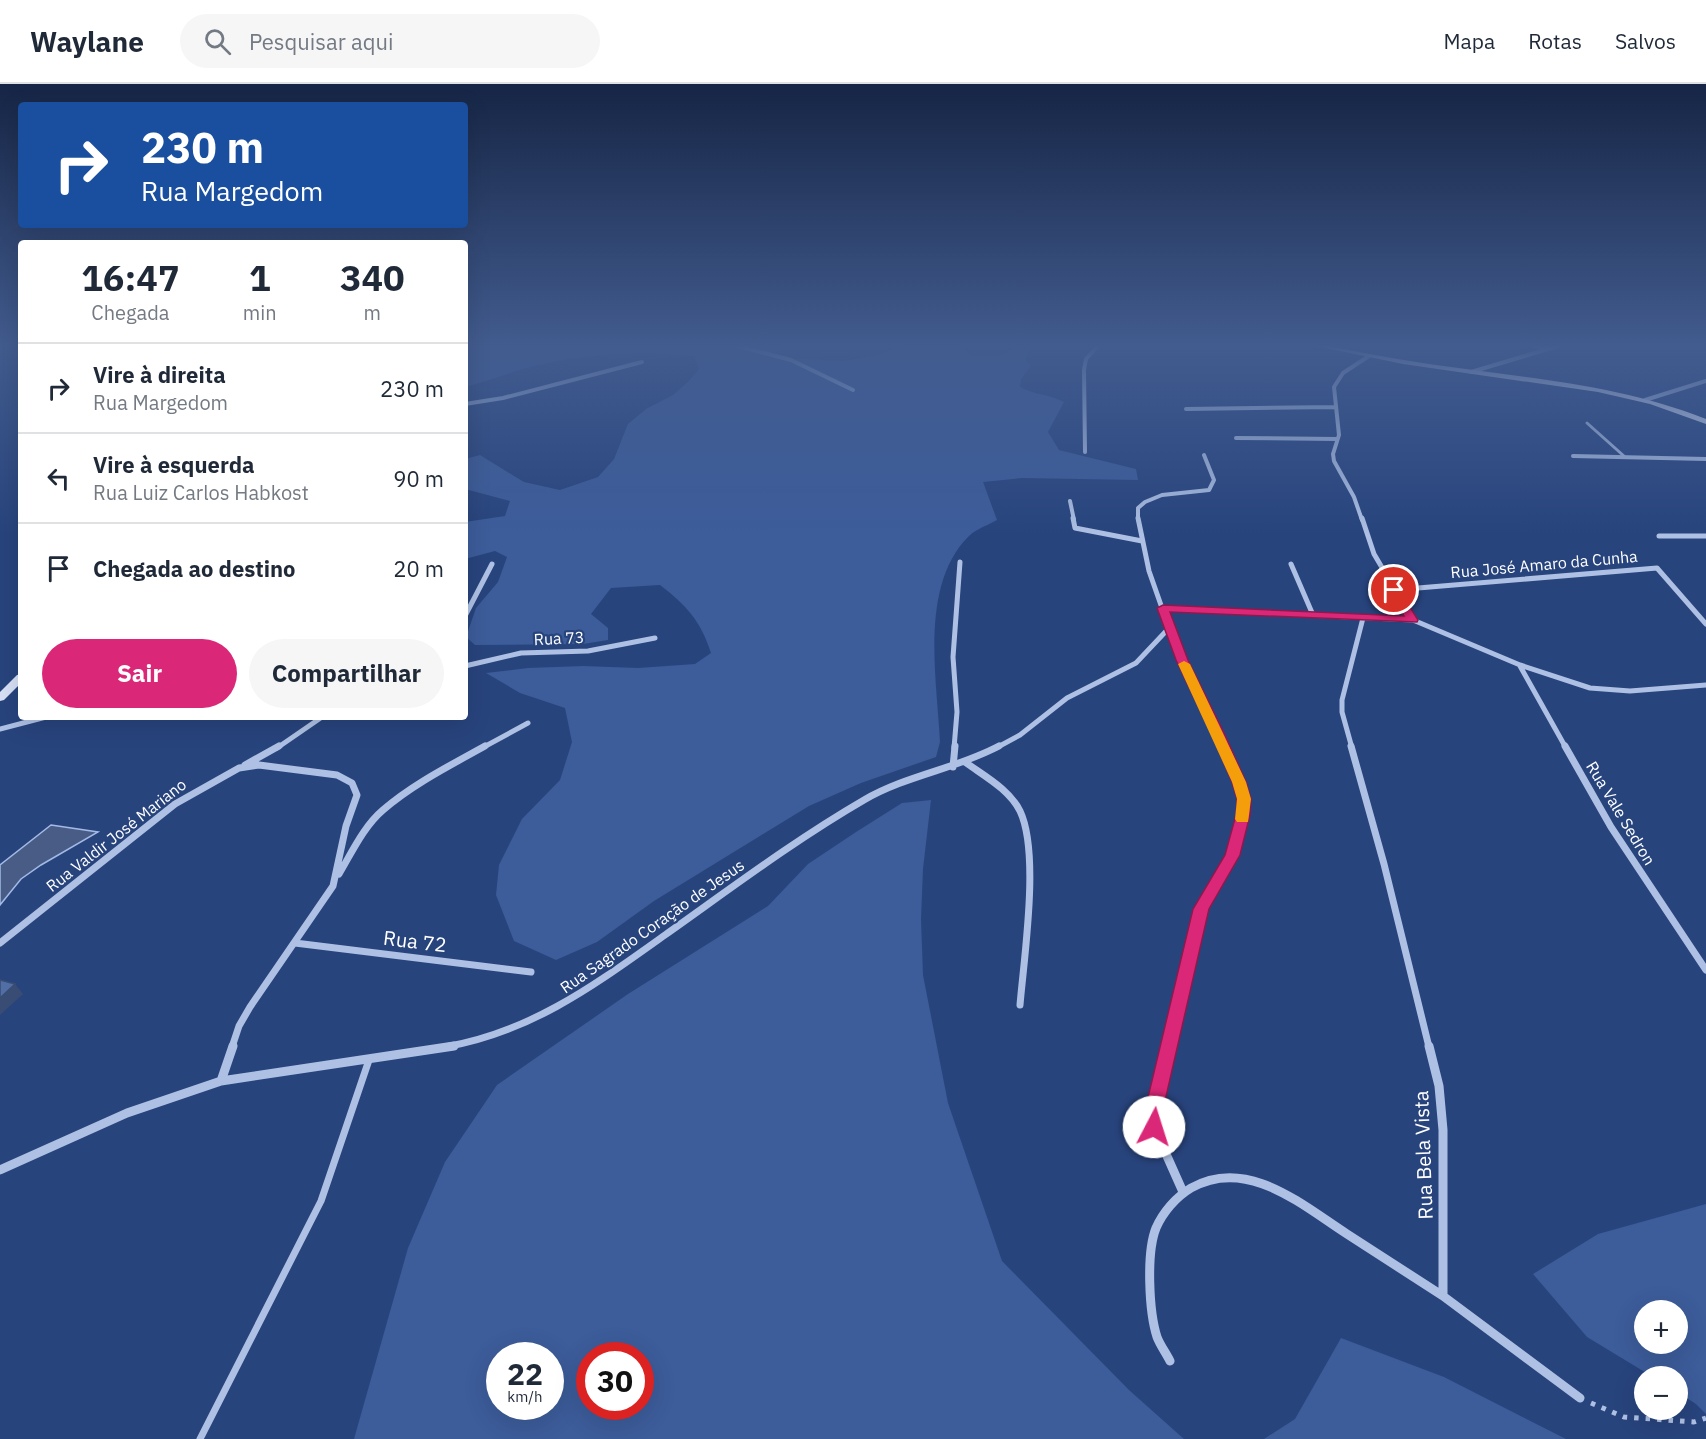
<!DOCTYPE html>
<html lang="pt">
<meta charset="utf-8">
<style>
:root{--surface:#fff;--page:#f6f6f7;--text:#1f2937;--muted:#747a83;--line:#e0e1e3;--accent:#db2777}
body{margin:0;font-family:"IBM Plex Sans",sans-serif;background:var(--page);color:var(--text);height:100vh;display:flex;flex-direction:column;font-size:22px;white-space:nowrap}
*{box-sizing:border-box;margin:0}
p{font-size:20px;color:var(--muted)}
.icon{flex:none;width:33px;height:33px;fill:none;stroke:currentColor;stroke-width:2;stroke-linecap:round;stroke-linejoin:round}
.map{position:relative;flex:1;overflow:hidden}
.sheet{position:absolute;left:18px;top:156px;width:450px;height:480px;display:flex;flex-direction:column;background:var(--surface);border-radius:6px;box-shadow:0 6px 24px #0002}
.sheet>*{flex:none}
.top-card{position:absolute;left:18px;top:18px;width:450px;height:126px;border-radius:6px;box-shadow:0 6px 24px #0002;background:#1a4fa0;color:#fff;overflow:hidden}
.buttons{position:absolute;left:1634px;top:1216px;display:grid;gap:12px}
.buttons a{display:grid;place-items:center;width:54px;height:54px;border-radius:50%;background:var(--surface);box-shadow:0 6px 24px #0002;font-size:30px}
.speed{position:absolute;left:486px;top:1258px;display:flex;gap:12px;font-size:30px;font-weight:700;text-align:center}
.speed>*{display:grid;place-content:center;width:78px;height:78px;border-radius:50%;background:var(--surface);box-shadow:0 6px 24px #0002;line-height:1}
.speed small{font-size:15px;font-weight:400}
.speed .limit{border:9px solid #d22;background:#fff;color:#111}
.pin{position:absolute;display:grid;place-items:center;width:51px;height:51px;color:#fff;margin:-26px;border:3px solid #fff;border-radius:50%;box-shadow:0 2px 6px #0007}
.me{position:absolute;width:66px;margin:-33px;rotate:5deg;stroke-linejoin:round;filter:drop-shadow(0 0 4px #0008)}
.turn{display:flex;align-items:center;gap:21px;height:126px;padding:0 24px;font-size:27px}
.turn .icon{width:78px;height:78px;stroke-width:2.5}
.turn b{display:block;font-size:42px;line-height:51px}
.eta{display:flex;justify-content:space-evenly;align-items:center;height:102px;text-align:center}
.eta b{font-size:36px;font-weight:700;line-height:42px}
.button{display:flex;gap:12px;margin-top:auto;padding:12px 24px}
.button a{flex:1;height:69px;border-radius:36px;background:var(--accent);color:#fff;font-size:24px;font-weight:700;line-height:69px;text-align:center}
.button a+a{background:var(--page);color:var(--text)}
ul{padding:0;list-style:none}
li{display:flex;align-items:center;gap:18px;height:90px;padding:0 24px;border-top:2px solid var(--line)}
li div{flex:1}
li b{display:block;font-size:22px}
li em{font-style:normal}
header{display:flex;align-items:center;gap:36px;box-sizing:border-box;height:84px;padding:0 30px;background:var(--surface);border-bottom:2px solid var(--line)}
header strong{font-size:28px}
nav{display:flex;gap:33px;margin-inline-start:auto;font-size:21px}
.search{width:420px;height:54px;background:var(--page);display:flex;align-items:center;gap:15px;box-sizing:border-box;padding:0 21px;border-radius:33px;color:var(--muted);font-size:22px}
.map>svg:first-child{display:block}
</style>
<header>
<strong>Waylane</strong>
<div class="search"><svg class="icon" aria-label="search" viewBox="0 0 24 24"><circle cx="10" cy="10" r="6"/><path d="M15 15l6 6"/></svg>Pesquisar aqui</div>
<nav><a>Mapa</a><a>Rotas</a><a>Salvos</a></nav>
</header>
<div class="map">
<svg width="1706" height="1355" viewBox="0 0 1706 1355">
<rect width="100%" height="100%" fill="#28447d"/>
<path fill="#3c5c9a" fill-rule="evenodd" d="M465,262H787L765,273L843,277L875,272L902,262H962L971,272H999L1014,265L1031,264L1025,275L1031,282L1021,295L1020,303C1034,311 1049,310 1064,318L1048,348L1059,366L1136,385L1138,396L1022,394L983,398L997,436C988,441 976,445 969,452C919,501 937,595 940,658L936,673L861,699L809,722L654,817L597,858L556,876L514,857L496,811L499,781L522,735L560,696L572,658L565,624L520,609L486,589L528,584L583,582L638,584L695,580L711,569C701,537 686,521 660,501L611,504L591,530L608,544V556L583,560L475,561L466,553L476,524L498,498L507,473L495,467L465,475V438L505,432L510,417L465,405V375L480,371L524,398L560,406L598,393L614,375L628,340L646,325L673,311L688,298L699,285L694,272C638,266 577,270 523,285C503,291 485,298 465,303Z
M931,716L923,785L921,835L923,891L948,1019L1002,1177L1129,1306L1184,1355H354L408,1164L445,1078L497,1001L628,910L768,822L808,780L856,748L902,719ZM500,1272H550V1323H500ZM590,1272H640V1323H590Z
M1706,1120V1330L1696,1320L1677,1308V1293H1653L1587,1253L1533,1190L1598,1150ZM1644,1227H1677V1260H1644Z
M1341,1254L1444,1293L1566,1355H1264L1295,1335Z"/>
<path fill="#485c86" stroke="#a2bae5" stroke-width="1.5" d="M51,741L98,748L41,781L21,795L0,821V781Z"/>
<g fill="none" stroke-linecap="round" stroke-linejoin="round">
<path stroke="#a2bae5" stroke-width="4" d="M738,262L791,276L853,306"/>
<path stroke="#aec1e4" stroke-width="5" stroke-dasharray="4.5 7" stroke-linecap="butt" d="M1591,1319L1624,1333L1694,1338L1706,1334"/>
<path stroke="#aec1e4" stroke-width="3" d="M1587,339L1625,373"/>
<path stroke="#aec1e4" stroke-width="7" d="M200,1355L321,1117L369,976"/>
<path stroke="#aec1e4" stroke-width="4" d="M1534,262L1548,264
M1471,288L1558,262
M1645,316L1706,297
M465,320L503,314L642,278
M1186,325L1335,323
M1236,354L1337,355
M1085,368L1084,286L1086,275L1098,262
M1573,372L1706,375
M1070,417L1074,436
M1138,436V424L1145,418L1162,411L1209,406L1214,396L1204,371
M1362,436L1354,413L1334,377L1333,370L1339,351L1334,303L1343,289L1369,272"/>
<path stroke="#aec1e4" stroke-width="5" d="M1073,434L1075,444L1142,457
M1138,434L1149,487L1169,544L1224,664
M1362,434L1374,470L1413,536L1520,581L1590,604L1630,607L1706,601
M1659,452H1706
M1291,480L1313,531
M1394,506L1657,484L1706,540
M1163,524L1413,536
M465,532L492,480
M465,582L521,569L588,567L655,554
M1520,582L1566,664
M0,645L46,633
M277,664L322,633
M482,664L528,639
M954,664L957,628L953,573L960,478
M996,664L1020,651L1067,614L1136,579L1169,544
M1352,664L1342,628V616L1363,534"/>
<path stroke="#aec1e4" stroke-width="7" d="M1351,662L1384,780L1429,963
M1565,662L1611,743L1706,886
M965,678C984,692 1009,705 1020,727C1040,769 1024,873 1020,921
M245,681L279,662
M953,683L955,662
M339,790C352,768 364,742 383,726C413,700 451,681 485,662
M0,859L175,720L239,684L259,681L337,691L352,699L357,711L346,742L333,802L250,923L239,942L232,963
M295,859L531,888
M445,963C532,948 596,900 665,851C730,805 795,756 864,716C907,691 956,685 999,662
M1169,963L1201,825L1233,771L1243,731L1244,715L1223,662"/>
<path stroke="#aec1e4" stroke-width="9" d="M1169,962L1153,1030L1154,1043L1183,1108
M1429,962L1439,1002L1443,1046V1212L1580,1314
M221,997L233,962
M0,1086L127,1029L221,997L454,962
M1170,1277C1166,1269 1160,1261 1157,1253C1149,1228 1146,1169 1156,1144C1163,1128 1176,1113 1191,1104C1247,1072 1302,1121 1347,1150C1379,1171 1411,1191 1443,1212"/>
<path fill="#d7e0f5" fill-rule="evenodd" d="M1316,262H1327C1373,271 1419,279 1466,285C1548,296 1629,304 1706,335V340L1650,320L1598,308L1403,280Z
M21,590V599L4,616L0,617V608L17,591Z"/>
</g>
<path fill="#394d74" d="M15,900L23,910L0,931V914Z"/>
<path fill="#516ea5" stroke="#394d74" stroke-width="1.5" d="M0,896L15,900L0,914Z"/>
<linearGradient id="sky" x2="0" y2="1"><stop stop-color="#162545"/><stop offset="0.58" stop-color="#425c8f"/><stop offset="1" stop-color="#425c8f" stop-opacity="0"/></linearGradient>
<rect width="1706" height="451" fill="url(#sky)"/>
<path fill="#db2777" stroke="#8e194d" stroke-width="1.5" d="M1394,503L1398,504L1418,536L1417,538L1170,528L1188,576L1224,649L1246,698L1251,715L1250,731L1240,771L1209,825L1162,1030L1164,1043L1161,1049L1154,1052L1148,1049L1144,1030L1193,825L1225,771L1236,731L1237,715L1232,698L1211,649L1176,576L1157,524L1163,521L1404,532L1388,506Z"/>
<path fill="#f59e0b" d="M1184,577L1190,580L1246,698L1251,715L1248,738H1237L1235,735L1237,715L1232,698L1178,580Z"/>
<g text-anchor="middle" dominant-baseline="central" stroke-width="4.5" stroke-linejoin="round" paint-order="stroke">
<g font-size="16" fill="#fff" stroke="#28447d">
<text transform="translate(1544 480) rotate(-5)">Rua José Amaro da Cunha</text>
<text transform="translate(559 554) rotate(-3)">Rua 73</text>
<text transform="translate(1621 729) rotate(59)">Rua Vale Sedron</text>
<text transform="translate(116 751) rotate(-38)">Rua Valdir José Mariano</text>
<text transform="translate(652 842) rotate(-35)">Rua Sagrado Coração de Jesus</text>
</g>
<g font-size="20" fill="#fff" stroke="#28447d">
<text transform="translate(415 857) rotate(7)">Rua 72</text>
<text transform="translate(1423 1071) rotate(-92)">Rua Bela Vista</text>
</g>
</g>
</svg>
<div class="buttons">
<a>+</a>
<a>−</a>
</div>
<div class="speed"><div>22<small>km/h</small></div><div class="limit">30</div></div>
<div class="pin" style="left:1394px;top:506px;background:#d93025"><svg class="icon" aria-label="arrive" viewBox="0 0 24 24"><path d="M6 21V4h12l-3 4 3 4H6"/></svg></div>
<svg class="me" style="left:1154px;top:1043px" viewBox="-20 -20 40 40"><circle r="19" fill="#fff"/><path d="M0-13L10 11 0 6-10 11z" fill="#db2777"/></svg>
<div class="top-card">
<div class="turn"><svg class="icon" aria-label="right" viewBox="0 0 24 24"><path d="M7 20v-9h11M14 6l5 5-5 5"/></svg><div><b>230 m</b>Rua Margedom</div></div>
</div>
<section class="sheet">
<div class="eta">
<div><b>16:47</b><p>Chegada</p></div>
<div><b>1</b><p>min</p></div>
<div><b>340</b><p>m</p></div>
</div>
<ul>
<li><svg class="icon" aria-label="right" viewBox="0 0 24 24"><path d="M7 20v-9h11M14 6l5 5-5 5"/></svg><div><b>Vire à direita</b><p>Rua Margedom</p></div><em>230 m</em></li>
<li><svg class="icon" aria-label="left" viewBox="0 0 24 24"><path d="M17 20v-9H6M10 6l-5 5 5 5"/></svg><div><b>Vire à esquerda</b><p>Rua Luiz Carlos Habkost</p></div><em>90 m</em></li>
<li><svg class="icon" aria-label="arrive" viewBox="0 0 24 24"><path d="M6 21V4h12l-3 4 3 4H6"/></svg><div><b>Chegada ao destino</b></div><em>20 m</em></li>
</ul>
<div class="button"><a>Sair</a><a>Compartilhar</a></div>
</section>
</div>
